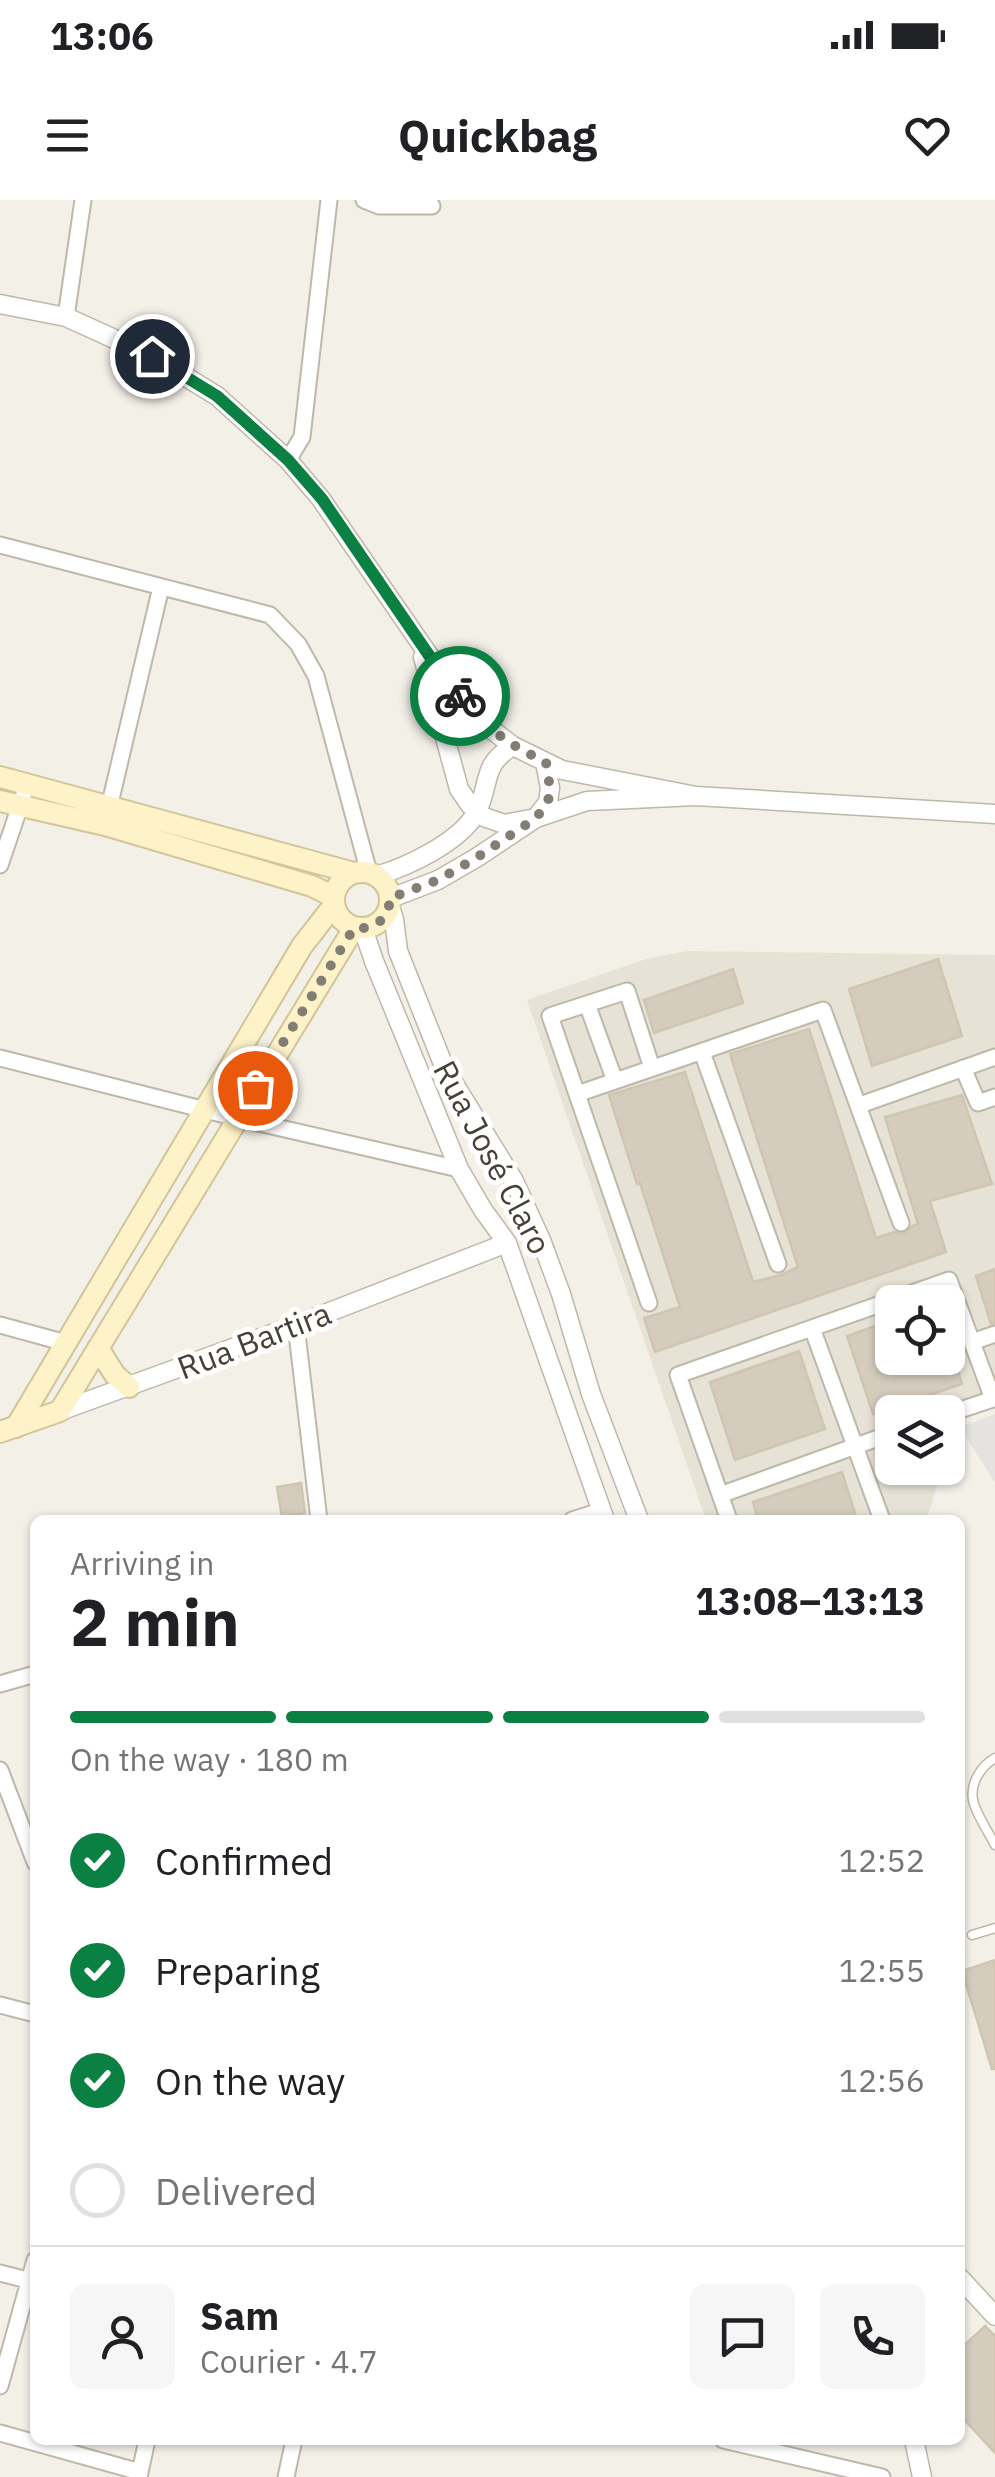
<!DOCTYPE html>
<meta charset="utf-8">
<style>
:root{--surface:#fff;--page:#f6f6f6;--text:#202124;--muted:#757577;--line:#e0e0e0;--accent:#0b8043}
body{margin:0;font-family:"IBM Plex Sans",sans-serif;background:var(--page);color:var(--text);height:100vh;display:flex;flex-direction:column;font-size:38px;white-space:nowrap}
*{box-sizing:border-box;margin:0}
p{font-size:32px;color:var(--muted)}
.icon{flex:none;width:55px;height:55px;fill:none;stroke:currentColor;stroke-width:2;stroke-linecap:round;stroke-linejoin:round}
.map{position:relative;flex:1;overflow:hidden}
.panel{position:absolute;left:30px;top:1315px;width:935px;height:930px;display:flex;flex-direction:column;background:var(--surface);border-radius:15px;box-shadow:0 2px 8px #0004}
.panel>*{flex:none}
.fabs{position:absolute;left:875px;top:1085px;display:grid;gap:20px}
.fabs a{display:grid;place-items:center;width:90px;height:90px;border-radius:15px;background:var(--surface);box-shadow:0 2px 8px #0004;font-size:50px}
.pin{position:absolute;display:grid;place-items:center;width:85px;height:85px;color:#fff;margin:-42px;border:5px solid #fff;border-radius:50%;box-shadow:0 2px 10px #0007}
.courier{position:absolute;display:grid;place-items:center;width:100px;height:100px;margin:-50px;border:8px solid #0b8043;border-radius:50%;background:#fff;color:#222;box-shadow:0 2px 12px #0007}
.overview em{font-style:normal;font-weight:800}
.overview div{display:flex;flex-direction:column-reverse}
.overview{display:flex;align-items:center;justify-content:space-between;height:170px;padding:0 40px}
h1{font-size:65px;font-weight:800;line-height:75px}
.bar{display:grid;grid-template-columns:repeat(4,1fr);gap:15px 10px;align-content:center;height:120px;padding:0 40px}
.bar i{height:12px;border-radius:8px;background:var(--line)}
.bar .selected{background:var(--accent)}
.bar p{grid-column:span 4}
.line{display:flex;align-items:center;gap:25px;padding:0 40px;border-top:2px solid var(--line)}
.line div{flex:1}
.round{display:grid;place-items:center;flex:none;width:105px;height:105px;border-radius:15px;background:var(--page)}
ol{padding:0 40px;list-style:none}
li{display:flex;align-items:center;gap:30px;height:110px}
li p{margin-inline-start:auto}
li .icon{padding:10px;border-radius:50%;background:var(--accent);color:#fff;stroke-width:4}
li:last-child{color:var(--muted)}
li i{width:55px;height:55px;border:5px solid var(--line);border-radius:50%}
.status{display:flex;justify-content:space-between;align-items:center;height:70px;padding:0 50px;background:var(--surface);direction:ltr}
.status svg{height:28px;fill:currentColor}
header{display:flex;justify-content:space-between;align-items:center;height:130px;padding:0 40px;background:var(--surface);font-size:45px;font-weight:800}
.map>svg:first-child{display:block}
</style>
<div class="status"><b>13:06</b><svg viewBox="0 0 49 12"><path d="M0 12V9h3v3zM5 12V6h3v6zM10 12V3h3v9zM15 12V0h3v12zM26 1h20v11H26zM47 4h2v5h-2z"/></svg></div>
<header><svg class="icon" aria-label="menu" viewBox="0 0 24 24"><path d="M4 6h16M4 12h16M4 18h16"/></svg>Quickbag<svg class="icon" aria-label="heart" viewBox="0 0 24 24"><path d="M12 20l-8-8c-3-5 5-10 8-4 3-6 11-1 8 4z"/></svg></header>
<div class="map">
<svg width="995" height="2277" viewBox="0 0 995 2277">
<rect width="100%" height="100%" fill="#f3f0e8"/>
<path fill="#e7e2d6" fill-rule="evenodd" d="M687,751l308,4v451l-38,15 -9,30v-39h-56v56h51l-17,52h-220l-179,-520 119,-41zM892,1102h56v56h-56z"/>
<path fill="#e4e3df" d="M995,1214v69l-35,-56z"/>
<path fill="#d4ccbd" stroke="#cfc5b1" stroke-width="2.5" d="M938,759l24,77 -90,30 -23,-77z
M733,769l10,34 -89,30 -10,-33z
M809,829l67,209 18,-6 10,2 8,-8 6,-2 -33,-107 77,-22 30,89 -62,17 16,51 -291,100 -11,-34 36,-11 -40,-124 -3,1 -28,-89 76,-23 68,210 28,-7 17,-8 -68,-213z
M995,1069v54l-4,1 -15,-48z
M892,1120v50l38,-12h24l8,26 -89,30 -26,-78z
M799,1151l26,78 -90,31 -25,-78z
M842,1272l15,48h-99l-5,-18z
M301,1283l4,30 -23,4 -5,-30z
M995,1760v109h-3l-30,-98z
M985,2126l10,10v117l-35,-38v-66z"/>
<g fill="none" stroke-linecap="round" stroke-linejoin="round">
<g stroke="#beb8aa" stroke-width="11">
<path id="service" d="M995,1558c-14,8 -25,25 -22,42 2,12 16,33 22,45
M972,1735l23,-7"/>
</g>
<g stroke="#beb8aa" stroke-width="19">
<path id="minor" d="M364,0l15,6h53
M66,117l17,-117
M288,260l14,-23 27,-237
M0,345l270,70 28,29 18,32 53,197
M107,616l54,-229
M0,665l23,-68
M587,804l28,77
M702,852l76,212
M0,858l237,60 222,51
M963,868l15,35 17,-6
M577,894l246,-84 78,213
M860,905l135,-48
M649,1103l-99,-287 77,-25 25,77
M0,1125l66,18
M296,1125l23,195
M812,1128l70,192
M972,1142l23,-8
M720,1295l172,-62
M572,1320l29,-9
M729,1320l-51,-145 271,-95 44,119 -45,15
M0,1484l35,-10
M0,1570l35,92
M0,1805l35,9
M0,2073l35,9
M0,2186l35,-126
M0,2233l140,39
M723,2240l159,37
M139,2277l8,-37
M286,2277l8,-37"/>
</g>
<g stroke="#beb8aa" stroke-width="21">
<path id="tertiary" d="M0,104l66,13 86,39 65,40 71,64 33,39 116,168 41,52 35,27 49,24 134,26
M423,457l36,132 11,16 14,12 20,7 32,-6 51,-17 109,-5 299,18
M376,676c31,-9 84,-34 100,-63 15,-27 4,-48 37,-67
M391,698l47,-18 38,-22 60,-40 12,-16 2,-14 -5,-26
M390,707l4,12 4,32 47,118 69,112 27,59 20,54 30,100 48,126
M363,729l11,32 85,208 24,41 24,33 98,277
M60,1211l236,-86 211,-82
M960,2078l35,38
M914,2240l8,37"/>
</g>
<g stroke="#d1c599" stroke-width="24">
<path id="secondary" d="M0,577l354,96
M0,601l105,24 207,61 22,11
M334 700a28 28 0 1 1 56 0a28 28 0 1 1-56 0Z
M98,1148l17,27 14,12
M16,1227l286,-481 32,-41
M0,1232l60,-21 294,-483"/>
</g>
<use href="#service" stroke="#fff" stroke-width="8"/>
<use href="#minor" stroke="#fff" stroke-width="15"/>
<use href="#tertiary" stroke="#fff" stroke-width="18"/>
<use href="#secondary" stroke="#fdf2c8" stroke-width="20"/>
</g>
<g fill="none" stroke-linecap="round" stroke-linejoin="round">
<path stroke="#837e75" stroke-width="10" stroke-dasharray="0 18" d="M255,888l99,-160c21,2 35,-9 36,-30l48,-18 38,-22 60,-40 12,-16 2,-14 -4,-26c-37,-17 -61,-34 -86,-66"/>
<path stroke="#0b8043" stroke-width="12" d="M152,156l65,40 71,64 34,39 115,168 23,29"/>
</g>
<g text-anchor="middle" dominant-baseline="central" stroke-width="10" stroke-linejoin="round" paint-order="stroke">
<g font-size="32" fill="#464137" stroke="#fff">
<text transform="translate(493 957) rotate(62)">Rua José Claro</text>
<text transform="translate(254 1140) rotate(-21)">Rua Bartira</text>
</g>
</g>
</svg>
<div class="fabs">
<a><svg class="icon" aria-label="locate" viewBox="0 0 24 24"><circle cx="12" cy="12" r="6"/><path d="M12 2v4M12 18v4M2 12h4M18 12h4"/></svg></a>
<a><svg class="icon" aria-label="layers" viewBox="0 0 24 24"><path d="M12 4l9 5-9 5-9-5zM3 14l9 5 9-5"/></svg></a>
</div>
<div class="pin" style="left:255px;top:888px;background:#ea580c"><svg class="icon" aria-label="bag" viewBox="0 0 24 24"><path d="M5 8h14l-1 12H6zM9 8a3 3 0 0 1 6 0"/></svg></div>
<div class="pin" style="left:152px;top:156px;background:#1f2937"><svg class="icon" aria-label="home" viewBox="0 0 24 24"><path d="M3 11l9-7 9 7M6 9v11h12V9"/></svg></div>
<div class="courier" style="left:460px;top:496px"><svg class="icon" aria-label="bike" viewBox="0 0 24 24"><circle cx="6" cy="16" r="4"/><circle cx="18" cy="16" r="4"/><path d="M6 16l4-8h5l3 8M10 8l3 8H6M13 5h3"/></svg></div>
<section class="panel">
<div class="overview"><div><h1>2 min</h1><p>Arriving in</p></div><em>13:08–13:13</em></div>
<div class="bar"><i class="selected"></i><i class="selected"></i><i class="selected"></i><i></i><p>On the way · 180 m</p></div>
<ol>
<li><svg class="icon" aria-label="check" viewBox="0 0 24 24"><path d="M5 12l5 5 9-10"/></svg>Confirmed<p>12:52</p></li>
<li><svg class="icon" aria-label="check" viewBox="0 0 24 24"><path d="M5 12l5 5 9-10"/></svg>Preparing<p>12:55</p></li>
<li><svg class="icon" aria-label="check" viewBox="0 0 24 24"><path d="M5 12l5 5 9-10"/></svg>On the way<p>12:56</p></li>
<li><i></i>Delivered</li>
</ol>
<div class="line" style="height:180px"><a class="round"><svg class="icon" aria-label="person" viewBox="0 0 24 24"><circle cx="12" cy="8" r="4"/><path d="M4 21q1-7 8-7t8 7"/></svg></a><div><b>Sam</b><p>Courier · 4.7</p></div><a class="round"><svg class="icon" aria-label="chat" viewBox="0 0 24 24"><path d="M4 5h16v11H9l-5 4z"/></svg></a><a class="round"><svg class="icon" aria-label="phone" viewBox="0 0 24 24"><path d="M5 4h4l2 5-3 2q2 4 5 5l2-3 5 2v4C11 20 4 13 5 4z"/></svg></a></div>
</section>
</div>
